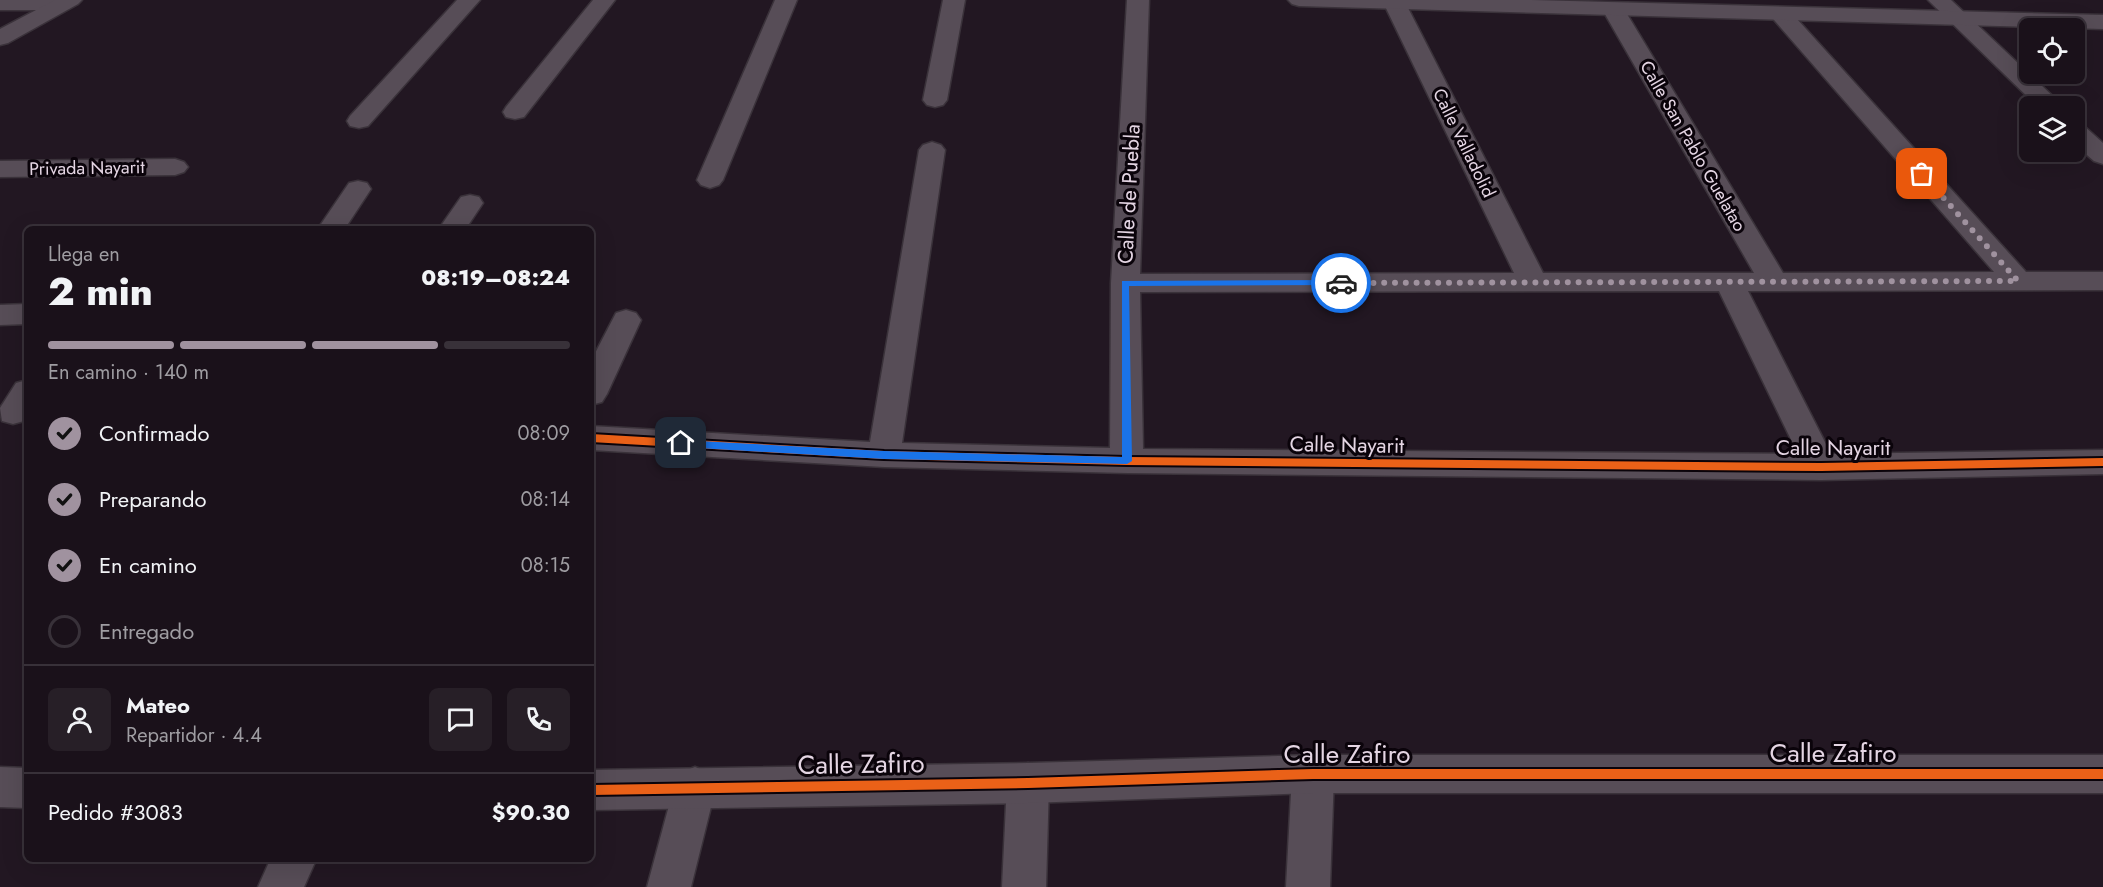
<!DOCTYPE html>
<html lang="es">
<meta charset="utf-8">
<style>
:root{--surface:#1a111a;--page:#271f27;--text:#f1f3f6;--muted:#9f9da2;--line:#383139;--accent:#a0929f}
body{margin:0;font-family:Jost,sans-serif;background:var(--page);color:var(--text);height:100vh;display:flex;flex-direction:column;font-size:22px;white-space:nowrap}
*{box-sizing:border-box;margin:0}
p{font-size:20px;color:var(--muted)}
.icon{flex:none;width:33px;height:33px;fill:none;stroke:currentColor;stroke-width:2;stroke-linecap:round;stroke-linejoin:round}
.map{position:relative;flex:1;overflow:hidden}
.drawer{position:absolute;left:24px;top:226px;width:570px;height:636px;display:flex;flex-direction:column;background:var(--surface);border-radius:9px;box-shadow:0 6px 24px #0002,0 0 0 2px var(--line)}
.drawer>*{flex:none}
.buttons{position:absolute;left:2019px;top:18px;display:grid;gap:12px}
.buttons a{display:grid;place-items:center;width:66px;height:66px;border-radius:9px;background:var(--surface);box-shadow:0 6px 24px #0002,0 0 0 2px var(--line);font-size:30px}
.pin{position:absolute;display:grid;place-items:center;width:51px;height:51px;color:#fff;margin:-26px;border-radius:12px;box-shadow:0 3px 9px #0006}
.courier{position:absolute;display:grid;place-items:center;width:60px;height:60px;margin:-30px;border:4px solid #1a73e8;border-radius:50%;background:#fff;color:#222;box-shadow:0 2px 8px #0007}
.head em{font-style:normal;font-weight:800}
.head div{display:flex;flex-direction:column-reverse}
.head{display:flex;align-items:center;justify-content:space-between;height:102px;padding:0 24px}
h1{font-size:39px;font-weight:800;line-height:45px}
.bar{display:grid;grid-template-columns:repeat(4,1fr);gap:9px 6px;align-content:center;height:72px;padding:0 24px}
.bar i{height:8px;border-radius:4px;background:var(--line)}
.bar .active{background:var(--accent)}
.bar p{grid-column:span 4}
.line{display:flex;align-items:center;gap:15px;padding:0 24px;border-top:2px solid var(--line)}
.line div{flex:1}
.round{display:grid;place-items:center;flex:none;width:63px;height:63px;border-radius:9px;background:var(--page)}
ol{padding:0 24px;list-style:none}
li{display:flex;align-items:center;gap:18px;height:66px}
li p{margin-inline-start:auto}
li .icon{padding:6px;border-radius:50%;background:var(--accent);color:#111;stroke-width:4}
li:last-child{color:var(--muted)}
li i{width:33px;height:33px;border:3px solid var(--line);border-radius:50%}
.map>svg:first-child{display:block}
</style>
<div class="map">
<svg width="2103" height="887" viewBox="0 0 2103 887">
<rect width="100%" height="100%" fill="#221722"/>
<g fill="none" stroke-linecap="round" stroke-linejoin="round">
<g stroke="#3a323a" stroke-width="3">
<path id="street" d="M0,0h71l3,4 -4,4 -7,2h-63z
M457,0h23l-112,126 -9,2 -9,-2 -3,-5 3,-5z
M593,0h22l-91,117 -9,2 -9,-2 -3,-5 3,-5z
M775,0h22l-74,180 -4,5 -9,3 -9,-3 -4,-5z
M943,0h22l-18,100 -4,5 -8,2 -8,-2 -4,-5z
M1127,0h22l-9,274 374,-1 -130,-269 3,-4h16l3,4 137,269h211l-152,-264 3,-5 8,-1 8,1 3,5 159,264 211,-1 -226,-259 3,-5 8,-1 8,1 239,264h77v18l-355,1 83,163 272,-4v24l-282,6 -694,-7 -243,-6 -293,-17v-24l279,16 49,-292 4,-5 9,-3 9,3 4,5 -43,293 208,5 1,-165zM1719,291l79,163 -655,-5 -3,-157z
M1928,0h23l107,101 4,5h-25z
M2074,123l9,2 20,18v21l-9,-3 -20,-17z
M175,159l9,3 4,5 -4,5 -9,3 -175,2v-16z
M358,181l9,2 4,6 -27,41h-27l32,-47z
M470,195l9,2 4,6 -18,27h-27l23,-33z
M27,304v20l-27,1v-20z
M626,310l10,3 5,7 -34,74 -5,8 -11,3v-44l25,-48z
M27,380v37l-3,4 -11,3 -11,-3 -2,-13 16,-25z
M1313,755l15,5 6,14 -4,113h-44l6,-113 6,-14z
M1028,763l15,6 6,14 -3,104h-44l5,-104 6,-14z
M695,767l15,6 6,14 -25,100h-44l27,-100 6,-14z"/>
</g>
<g stroke="#3a323a" stroke-width="3">
<path id="secondary" d="M55,0h27l-4,4 -70,39 -8,2v-16z
M1288,0h244l571,15v14l-804,-23 -7,-2z
M1313,755h790v38h-790l-285,10 -437,7v-40l437,-7z
M0,767l27,1v40l-27,-1z
M270,860h46l-12,27h-46z"/>
</g>
<use href="#street" fill="#574d57" fill-rule="evenodd"/>
<use href="#secondary" fill="#574d57" fill-rule="evenodd"/>
<g stroke="#0a030a" stroke-width="12">
<path id="cycleway-far1" d="M591,438l293,17 243,6 694,6 282,-5"/>
</g>
<g stroke="#0a030a" stroke-width="14">
<path id="cycleway" d="M591,790l437,-7 285,-9h790"/>
</g>
<use href="#cycleway-far1" stroke="#ea6118" stroke-width="8"/>
<use href="#cycleway" stroke="#ea6118" stroke-width="10"/>
</g>
<path fill="#1a73e8" d="M1341,280l4,3 -1,2 -215,1 3,175 -5,3 -243,-5 -203,-12 -5,-4 5,-3 203,11 238,6v-176z"/>
<g fill="none" stroke-linecap="round" stroke-linejoin="round">
<path stroke="#a0929f" stroke-width="6" stroke-dasharray="0 10.8" d="M1341,283l677,-2 -96,-107"/>
</g>
<g text-anchor="middle" dominant-baseline="central" stroke-width="6" stroke-linejoin="round" paint-order="stroke">
<g font-size="18" fill="#e4d5e3" stroke="#0a030a">
<text transform="translate(1464 143) rotate(64)">Calle Valladolid</text>
<text transform="translate(1693 146) rotate(60)">Calle San Pablo Guelatao</text>
<text transform="translate(87 168) rotate(-1)">Privada Nayarit</text>
</g>
<g font-size="21" fill="#e4d5e3" stroke="#0a030a">
<text transform="translate(1129 194) rotate(-87)">Calle de Puebla</text>
<text transform="translate(1347 445) rotate(1)">Calle Nayarit</text>
<text x="1833" y="448">Calle Nayarit</text>
</g>
<g font-size="26" fill="#e4d5e3" stroke="#0a030a">
<text x="1833" y="753">Calle Zafiro</text>
<text x="1347" y="754">Calle Zafiro</text>
<text transform="translate(861 764) rotate(-1)">Calle Zafiro</text>
</g>
</g>
</svg>
<div class="buttons">
<a><svg class="icon" aria-label="locate" viewBox="0 0 24 24"><circle cx="12" cy="12" r="6"/><path d="M12 2v4M12 18v4M2 12h4M18 12h4"/></svg></a>
<a><svg class="icon" aria-label="layers" viewBox="0 0 24 24"><path d="M12 4l9 5-9 5-9-5zM3 14l9 5 9-5"/></svg></a>
</div>
<div class="pin" style="left:1922px;top:174px;background:#ea580c"><svg class="icon" aria-label="bag" viewBox="0 0 24 24"><path d="M5 8h14l-1 12H6zM9 8a3 3 0 0 1 6 0"/></svg></div>
<div class="pin" style="left:681px;top:443px;background:#1f2937"><svg class="icon" aria-label="home" viewBox="0 0 24 24"><path d="M3 11l9-7 9 7M6 9v11h12V9"/></svg></div>
<div class="courier" style="left:1341px;top:283px"><svg class="icon" aria-label="car" viewBox="0 0 24 24"><path d="M5 17H2v-5l4-1 3-4h7l3 4 3 1v5h-3M9 17h6M6 11h13"/><circle cx="7" cy="17" r="2"/><circle cx="17" cy="17" r="2"/></svg></div>
<section class="drawer">
<div class="head"><div><h1>2 min</h1><p>Llega en</p></div><em>08:19–08:24</em></div>
<div class="bar"><i class="active"></i><i class="active"></i><i class="active"></i><i></i><p>En camino · 140 m</p></div>
<ol>
<li><svg class="icon" aria-label="check" viewBox="0 0 24 24"><path d="M5 12l5 5 9-10"/></svg>Confirmado<p>08:09</p></li>
<li><svg class="icon" aria-label="check" viewBox="0 0 24 24"><path d="M5 12l5 5 9-10"/></svg>Preparando<p>08:14</p></li>
<li><svg class="icon" aria-label="check" viewBox="0 0 24 24"><path d="M5 12l5 5 9-10"/></svg>En camino<p>08:15</p></li>
<li><i></i>Entregado</li>
</ol>
<div class="line" style="height:108px"><a class="round"><svg class="icon" aria-label="person" viewBox="0 0 24 24"><circle cx="12" cy="8" r="4"/><path d="M4 21q1-7 8-7t8 7"/></svg></a><div><b>Mateo</b><p>Repartidor · 4.4</p></div><a class="round"><svg class="icon" aria-label="chat" viewBox="0 0 24 24"><path d="M4 5h16v11H9l-5 4z"/></svg></a><a class="round"><svg class="icon" aria-label="phone" viewBox="0 0 24 24"><path d="M5 4h4l2 5-3 2q2 4 5 5l2-3 5 2v4C11 20 4 13 5 4z"/></svg></a></div>
<div class="line" style="height:78px"><div>Pedido #3083</div><b>$90.30</b></div>
</section>
</div>
